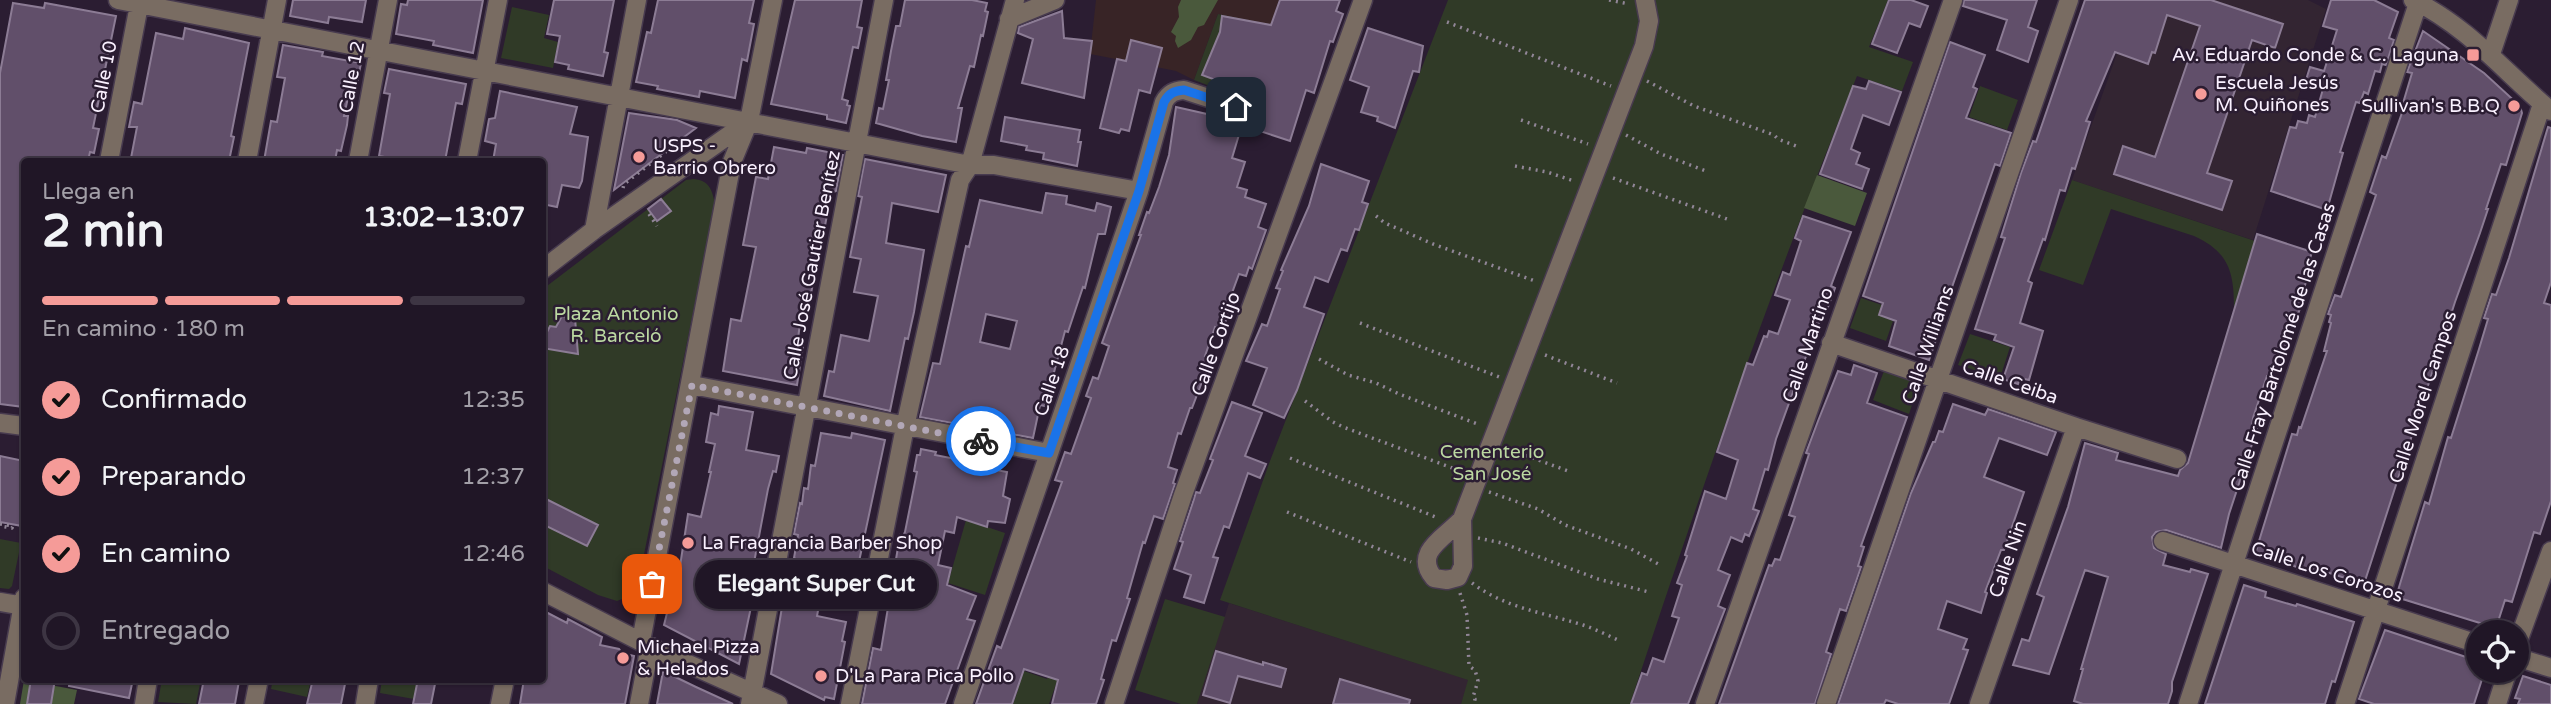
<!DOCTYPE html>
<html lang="es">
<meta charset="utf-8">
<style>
:root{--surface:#201626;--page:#2d2332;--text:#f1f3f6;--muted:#a29fa7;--line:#3d3543;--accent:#f59b98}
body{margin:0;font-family:"Varela Round",sans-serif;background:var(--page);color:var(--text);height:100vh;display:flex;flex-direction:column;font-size:26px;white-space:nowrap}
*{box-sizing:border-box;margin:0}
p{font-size:23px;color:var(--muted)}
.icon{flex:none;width:38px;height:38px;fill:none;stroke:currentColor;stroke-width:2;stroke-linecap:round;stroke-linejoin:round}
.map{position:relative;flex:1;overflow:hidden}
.panel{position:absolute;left:21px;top:158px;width:525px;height:525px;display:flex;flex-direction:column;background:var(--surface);border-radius:7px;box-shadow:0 2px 5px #0004,0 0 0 2px var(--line)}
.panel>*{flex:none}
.controls{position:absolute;left:2466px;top:620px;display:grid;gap:14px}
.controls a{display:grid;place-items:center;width:63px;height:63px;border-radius:50%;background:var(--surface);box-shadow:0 2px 5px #0004,0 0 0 2px var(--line);font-size:35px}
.pin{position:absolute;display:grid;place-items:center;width:60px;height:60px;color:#fff;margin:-30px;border-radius:14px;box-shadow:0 4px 10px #0006}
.courier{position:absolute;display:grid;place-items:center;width:70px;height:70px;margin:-35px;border:5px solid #1a73e8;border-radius:50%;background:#fff;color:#222;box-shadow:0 2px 9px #0007}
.bubble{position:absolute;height:49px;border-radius:24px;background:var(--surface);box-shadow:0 2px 5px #0004,0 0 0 2px var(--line);font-size:23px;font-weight:800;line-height:49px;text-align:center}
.headline em{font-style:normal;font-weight:800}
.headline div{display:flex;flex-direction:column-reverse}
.headline{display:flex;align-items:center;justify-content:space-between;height:119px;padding:0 21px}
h1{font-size:46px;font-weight:800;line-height:52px}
.bar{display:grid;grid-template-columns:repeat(4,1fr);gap:10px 7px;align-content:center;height:84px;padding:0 21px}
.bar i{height:9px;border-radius:5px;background:var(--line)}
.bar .active{background:var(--accent)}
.bar p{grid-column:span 4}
ol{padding:0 21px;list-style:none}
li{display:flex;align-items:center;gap:21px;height:77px}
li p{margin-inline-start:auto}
li .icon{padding:7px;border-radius:50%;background:var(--accent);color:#111;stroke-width:4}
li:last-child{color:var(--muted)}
li i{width:38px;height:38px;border:4px solid var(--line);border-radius:50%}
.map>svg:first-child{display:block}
</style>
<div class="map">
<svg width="2551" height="704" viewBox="0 0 2551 704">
<rect width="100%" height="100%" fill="#2b1d32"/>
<path fill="#382426" d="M1096,0h183l-4,12 10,5 -4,10 -63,-13 -24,66 -18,-9 -20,-4 5,-19 -29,-8 -6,21 -36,-7z"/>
<path fill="#332532" d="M2136,0h172l18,9 -73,231 -181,-60z
M1229,603l240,77 -8,24h-264z"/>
<path fill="#303a27" d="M1448,0h440l-19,47 44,15 -11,29 -45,-15c-84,206 -157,416 -227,628h-169l7,-24 -248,-80 50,-139z
M512,7l37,8 -5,23 14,4 -5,26 -52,-10z
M1218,14l54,11 -28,74 -50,-19z
M1980,86l38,14 -11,30 -38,-13z
M694,179c16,2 18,11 21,25l-76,375 -7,16 -15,6 -19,-6 -55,-29v-277l143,-109z
M2072,180l183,61 -21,67c0,-36 -5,-56 -40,-72l-83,-27 -28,76 -44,-15z
M1861,298l21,7 -3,10 14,6 -7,20 -36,-13z
M1970,334l40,13 -10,31 -42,-13z
M1884,371l35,13 -10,30 -36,-14z
M966,520l39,13 -20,62 -37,-12z
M0,539l21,4 -9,43 -3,3 -9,-1z
M1165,599l60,18 -28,87h-16l-46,-14z
M992,660l55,19 5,-12 9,3 -12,34h-36l5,-14 -32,-11z
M162,679h39l-5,25 -38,-2z
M273,679h38l-4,18 -36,-8z
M382,679h36l-4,20 -34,-6z"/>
<path fill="#4a593c" d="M1181,0h37l-14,25 -6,2 -7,13 -13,8 -3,-7 1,-5 -5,-4 8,-15 -1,-10z
M1817,175l50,18 -12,33 -51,-18z
M24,680l53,10 -3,14h-54z"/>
<path fill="#614f6a" stroke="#8c7c95" stroke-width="2" fill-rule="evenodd" d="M293,0h73l-4,22 -33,-5 -1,6 -38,-7z
M408,0h75l-10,53 -40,-8 1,-4 -38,-7 5,-30 6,1z
M554,0h60l-10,52 4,1 -5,23 -35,-7 1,-4 -14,-3 5,-26 -13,-2z
M658,0h96l-5,23 5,1 -7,37 -5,-2 -7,39 -35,-7 -1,6 -42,-8 1,-3 -22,-4 11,-50 4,1z
M795,0h67l-5,27 5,1 -4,20 -5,-1 -11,52 6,2 -1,4 3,1 -4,17 -19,-4v-4l-56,-11z
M905,0h67l15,3 -2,8 3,1 -5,24 -2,-1 -7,32 -4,-1 -12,42h4l-6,34 -34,-6 -46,-13 3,-15 4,1 6,-29h-3l5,-29 5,-25h4z
M1280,0h60l-4,11 7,3 -10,28 -3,-1 -16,52 -8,-3 -16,51 -36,-12 -1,4 -12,-5 -9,30 13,4 -8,25 10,3 -2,7 21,7 -8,23 8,3 -14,39 -3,-2 -3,9 -7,-2 -11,30 3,1 -8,25 -8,-3 -10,29 3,1 -3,9h3l-16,42h-2l-9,26 -3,-1 -10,34 9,3 -4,13 2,1 -12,35 -9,-3 -9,27 -2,-1 -16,56 3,1 -14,42 -4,-1 -11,39 3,1 -8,24h-44l6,-24 -34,-11 -12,35h-36l21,-58 4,2 61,-166 -7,-2 10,-28 6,2 20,-56 -5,-2 7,-19 5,2 11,-33 -7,-3 39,-108h-2l8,-23 2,1 10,-26 10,-32 7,-48 53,12v-2l9,2 6,-4 3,-5 -2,-10 3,-8 -46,-17 18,-43 2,-16 49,9z
M1889,0h22l17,6 -8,21 -11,-4 -12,30 -25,-9z
M1964,0h73l-9,27 10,4 -10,31 -31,-12 10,-30 -44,-14z
M2085,0h126l72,24 -8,24 -23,-8 -45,133 25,8 -10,29 -108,-36 9,-28 32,11 45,-131 -33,-11 -12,38 -3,-1 -4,12 -33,-12 -29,69 4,1 -15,47 -3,-1 -7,23 -5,-1 -15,50 -2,-1 -15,42 4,2 -12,40 23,8 -14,49 -9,-2 -2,6 -15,-5 11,-32 -20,-7 2,-5 -21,-6 30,-91 -4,-1 20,-64 12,-32 3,1z
M2331,0h43l24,12 -9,26 5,2 -8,25 -4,-1 -2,8 -5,-1 -7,23 -4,-2 -4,11 -4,-1 -16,50 3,1 -16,57 -56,-19 19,-64 6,1 2,-7 9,2 2,-8 6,2 8,-28 -18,-6 5,-16 14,4 13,-41 -14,-4z
M13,3l31,5 1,-5 71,13 -23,112 6,1 -5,24 -4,-1 -2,9h-64v246l-24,-3v-331z
M1062,11l2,27 28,3 -8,57 -62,-15 11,-44 -15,-6 1,-6z
M185,28l64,15 -18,93 3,1 -5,24h-83l-15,-3 6,-31h-8l5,-25 8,2 14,-71 27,6z
M1368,28l55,18 -4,26 -6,-1 -18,57 -18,-7 1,-4 -17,-5 8,-25 -19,-7z
M2423,31l61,42 36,33 2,7 -16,52 -5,-1 -15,45h2l-8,24 -25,69 -91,282 -44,-14 -2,5 -21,-6v-2l-42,-13 37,-120 5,1 2,-8 2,1 26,-77h-3l7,-28 -2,-1 2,-7 -3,-1 7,-19 6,2 35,-102 -6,-3 12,-36 4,2 17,-48h-2l11,-37 -5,-1z
M1131,40l31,8 -12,45 -11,-3 -10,41 -8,-2 -2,4 -19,-5 17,-69 9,2z
M1950,42l35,13 -12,32 4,2 -11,29 45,15 -11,33 -5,-2 -59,169 2,1 -9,26 -40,-14 7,-25 -17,-6 4,-12 -20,-7z
M283,45l40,7 -1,4 39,7 -5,26 -6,-1 -6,28h4l-1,9 -6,26 -4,-1 -2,11h-71l7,-40 6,1 8,-44 -8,-1z
M389,69l77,15 -4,20 -6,-1 -1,5 -10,53h-38l-28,-5 11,-62 -6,-1z
M1869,81l32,11 -12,33 -26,-10 -12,34 9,4 -4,11 13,5 -7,20 -42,-15 33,-88 13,3z
M500,91l77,16 -7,27 18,3 -6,44 -3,7 -17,-3 -5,22 -15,-3v-43h-49l3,-17 -11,-3 4,-22 6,-1z
M629,113l48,7 19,8 -82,62z
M1005,117l75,13 -2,12h3l-4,24 -34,-7 1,-6 -18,-3 1,-4 -26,-5z
M2548,127l3,1v154l-7,21 7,2v196l-11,33 -6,-2 -22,70 -7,-2 -9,28 -100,-31 29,-95 4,2 19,-67 3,1 28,-89 9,-30 -4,-1 8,-24 4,1 13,-37z
M774,147l32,6 1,-5 36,7 -7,36 -5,2 -6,33 -2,-1 -12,69 -7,-2 -6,47 6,1 -7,45 -74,-14 8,-52 10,2 15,-74 -13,-2 13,-68 12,2z
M865,159l81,16 -8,37 -46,-9 -6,40 38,7 -10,62 -6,27 -3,-1 -15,73 -66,-15 5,-25 5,1 7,-37 28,6 9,-45 -24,-4 7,-33 -11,-2 12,-60 -4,-1z
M1321,164l48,17 -7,21 6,2 -9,26 -4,-1 -8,22 -6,-2 -13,33 -13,-5 -11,30 20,7 -27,76 -13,28 -31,-13 14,-37 -21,-7 16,-37 5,2 13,-37 -4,-1 7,-17 -2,-1 28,-64z
M1046,193l21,3 -1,8 29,7 2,-8 14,4 -6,27h-7l-13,54 -2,-1 -15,45 -3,-1 -20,75 -5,-1 -7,33 -113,-21 13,-54 7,1 26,-118 3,1 11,-47 62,13zM986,314l31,7 -7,28 -30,-7z
M661,199l10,12 -14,10 -9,-12z
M1803,216l48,16 -20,54 4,2 -10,27h-3l-17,44 -29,80 -8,31 -3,-1 -12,40 6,2 -10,25 -4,-2 -3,8 -11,-5 -13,33 12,5 -12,31 7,3 -37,95h-57l11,-31 5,2 6,-17 11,4 15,-44 -7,-2 10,-31 -5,-2 10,-27 -2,-1 20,-64 21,8 12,-39 -21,-8 30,-89 6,2 11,-29 3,1 2,-6 9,3 12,-34 -15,-5 8,-23 7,3 11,-34 -6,-3z
M2257,234l55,18 -6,19 3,1 -9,30 2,1 -18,49 -6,-3 -9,27h-2l-14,42 -1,9 5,2 -28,85 -8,34 -55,-18 -10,2 -4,5 2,11 12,6 -3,11 27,7 1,-3 17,5 -36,108v9l-4,13h-85l-9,-3 9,-32h-2l27,-92 -23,-7 -36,104 -36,-9 9,-26 7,2 15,-44 -7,-3 31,-87 17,-64 33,10 -2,7 62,16 2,-6 8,-7z
M562,316l13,2 3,36 -36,-6v-6l8,-16 6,1z
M1854,365l23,8 -10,30 40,14 -46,129 3,1 -6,19 3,1 -15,44 -6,-2 -14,43 5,2 -16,50h-96l50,-139 3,1 3,-7 5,1 15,-43 -6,-2 20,-61 -3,-1 12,-32 20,-50 13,4z
M1232,402l30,11 -17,43 21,8 -6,14 -12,-5 -19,55 -5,-2 -11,31 5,1 -14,45 -20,-6 7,-22 -17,-6 9,-27 -3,-1 14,-42 2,-7 4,1 13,-33 -3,-1z
M1953,404l32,11 3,-6 68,23 -9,23 -48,-17 -15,39 40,15 -20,58h-3l-16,42 2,1 -6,20 -34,-12 -9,28 29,10 -4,10 5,1 -19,54h-51l-12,-4 -2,4h-46l73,-211 22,-51h2l4,-11 4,1z
M719,406l34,6 -7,38 33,6 -3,16 -3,-1 -5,18 -8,42 -7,37 6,1 -20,95 -75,-39 10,-40 3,1 11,-72 13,3 10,-45h-2l6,-28 -9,-2 5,-29 7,2z
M821,433l30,5 1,-5 33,7 -31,145 -30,-7 -7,38 29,6 -4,19 3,1 -11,57 -9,-2 -1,3 -53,-26 11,-67 6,1 7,-40 1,-9 -2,-1 4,-23 -4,-1 6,-31 2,1 2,-16 4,1 3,-24 4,1z
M921,449l15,3 -1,3 62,12 -1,3 11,2 -4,24 7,3 -5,24 -17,-2 -1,6 -30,-10 -3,16 -9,-2 -7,34 13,3 -4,17 29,11 -9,23 8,2 -30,83h-83l11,-56 8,2 19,-115 3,1 2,-4 12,-60 -3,-1 3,-16h3z
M0,456l24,5v53l-2,12 -22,-4z
M542,497l56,28 -11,21 -45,-22z
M2244,585l22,7 -1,5 31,9 1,-2 57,18 -19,60 -3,-1 -7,23h-120z
M542,610l25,13 1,-4 34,18 -2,8 19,4 3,4 12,3 -9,48h-105l4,-25h18z
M2385,630l93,31v9h7l-11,34h-100l-15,-5z
M1216,651l47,14v-3l23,7 -5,18 -43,-11 -8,27 -27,-8z
M663,671l33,16 37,17h-76z
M2523,676l28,9v19h-33l2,-5 -5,-1z
M31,679h24l-4,25h-24z
M70,679h63l-4,19 -60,-12z
M204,679l35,2 -4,23h-36z
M313,679h33l-5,25h-34z
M418,679h18l-5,25h-18z
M1340,679l70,21 -1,4h-76z"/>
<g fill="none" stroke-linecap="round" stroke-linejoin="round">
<g stroke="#483b4f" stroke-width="21">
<path id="minor" d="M118,0l852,165h24l145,26
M2413,0c57,28 91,72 138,111
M1009,19l46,-19
M2491,54l18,-54
M109,161l31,-161
M247,161l30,-161
M358,161l30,-161
M467,161l31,-161
M594,230l43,-230
M542,270l52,-40 155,-109
M1831,343l245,84 101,32
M692,385l357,68
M0,423l24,3
M1462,519l1,47 -5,11 -11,3 -13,-2c-22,-26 12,-41 28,-59l182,-473 5,-25 -4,-21
M2163,541l315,103
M542,591l115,59 121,54
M0,602l24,4
M641,641l91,-479 17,-41 24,-121
M2516,647l35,-96
M2516,657l35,11
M5,704l19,-106
M144,704l4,-25
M254,704l5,-25
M365,704l4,-25
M500,704l5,-25
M639,704l11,-58
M750,704l134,-704
M850,704l55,-277 55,-247 10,-15 45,-165
M963,704l176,-513 25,-89c5,-9 10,-11 20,-12l52,17
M1114,704l69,-209 180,-495
M1705,704l248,-704
M1826,704l243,-704
M1979,704l97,-277
M2188,704l230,-701
M2345,704l197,-600
M2497,704l11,-34"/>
</g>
<path stroke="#918697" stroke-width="3.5" stroke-dasharray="2 5" stroke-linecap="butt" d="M1609,0l20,4
M1447,22l164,64
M1647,81l47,25 80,29 4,4 21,8
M1521,120l67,24
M1626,135l35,19 45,17
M1515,166l32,6 27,9
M1613,178l114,41
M623,188l1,-4 56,-43 8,-2
M649,214l8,12
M1376,216l9,7 48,21 102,37
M1360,323l139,54
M1545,355l72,28
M1319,359l29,16 28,8 23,11 81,31
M1305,401l28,21 10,5 120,45
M1506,448l62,23
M1290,458l148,60
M1489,492l49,17 27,16 66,24 31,17
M1287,512l124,50
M0,524l13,2 -1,2 -12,-2
M1478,538l24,5 96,36 51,13
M1472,583c33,25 73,30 111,42 12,4 24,10 35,15
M1460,593l7,22 2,51 6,4 3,11 -5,16 2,2 -1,5"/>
<use href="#minor" stroke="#796c62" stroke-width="18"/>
</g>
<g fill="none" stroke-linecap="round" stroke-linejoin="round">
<path stroke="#b2a7b7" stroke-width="7" stroke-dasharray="0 12.6" d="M652,584l40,-199 289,56"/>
<path stroke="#1a73e8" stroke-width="9" d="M981,441l68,12 90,-262 25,-89c5,-9 10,-11 20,-12l52,17"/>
</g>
<g fill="#f59b98" stroke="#2b1d32" stroke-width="2.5">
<rect x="2466" y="48" width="14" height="14" rx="3.5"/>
<circle cx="2201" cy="94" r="7"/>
<circle cx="2514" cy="106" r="7"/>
<circle cx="639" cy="157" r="7"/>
<circle cx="688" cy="543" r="7"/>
<circle cx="623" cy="658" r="7"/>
<circle cx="821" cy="676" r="7"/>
</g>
<g text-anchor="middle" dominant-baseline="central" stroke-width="5" stroke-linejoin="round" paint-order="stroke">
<g font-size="19" fill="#faf1ff" stroke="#2b1d32" text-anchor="start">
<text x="2459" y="55" text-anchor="end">Av. Eduardo Conde &amp; C. Laguna</text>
<text x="2215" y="83">Escuela Jesús<tspan x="2215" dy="22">M. Quiñones</tspan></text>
<text x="2500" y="106" text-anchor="end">Sullivan's B.B.Q</text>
<text x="653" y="146">USPS -<tspan x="653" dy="22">Barrio Obrero</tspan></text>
<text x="702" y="543">La Fragrancia Barber Shop</text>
<text x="637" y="647">Michael Pizza<tspan x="637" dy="22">&amp; Helados</tspan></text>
<text x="835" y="676">D'La Para Pica Pollo</text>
</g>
<g font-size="19" fill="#faf1ff" stroke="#2b1d32">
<text transform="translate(104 77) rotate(-79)">Calle 10</text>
<text transform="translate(352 77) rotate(-80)">Calle 12</text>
<text transform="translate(812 265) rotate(-79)">Calle José Gautier Benítez</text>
<text transform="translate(1216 344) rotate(-70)">Calle Cortijo</text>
<text transform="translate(1808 345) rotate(-71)">Calle Martino</text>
<text transform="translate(1928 345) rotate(-71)">Calle Williams</text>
<text transform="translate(2283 347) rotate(-72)">Calle Fray Bartolomé de las Casas</text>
<text transform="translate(1052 381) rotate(-71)">Calle 18</text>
<text transform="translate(2010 382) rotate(19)">Calle Ceiba</text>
<text transform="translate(2423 397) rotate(-72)">Calle Morel Campos</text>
<text transform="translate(2008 559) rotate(-71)">Calle Nin</text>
<text transform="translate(2327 572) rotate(18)">Calle Los Corozos</text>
</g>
<g font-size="19" fill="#bbd8a1" stroke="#2b1d32">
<text x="616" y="314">Plaza Antonio<tspan x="616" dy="22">R. Barceló</tspan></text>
<text x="1492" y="452">Cementerio<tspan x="1492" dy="22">San José</tspan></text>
</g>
</g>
</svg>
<div class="controls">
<a><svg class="icon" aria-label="locate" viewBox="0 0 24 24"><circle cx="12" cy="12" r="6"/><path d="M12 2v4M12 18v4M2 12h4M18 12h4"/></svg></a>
</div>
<div class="pin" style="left:652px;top:584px;background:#ea580c"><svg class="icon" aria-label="bag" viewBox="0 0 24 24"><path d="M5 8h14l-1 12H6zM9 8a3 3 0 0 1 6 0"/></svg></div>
<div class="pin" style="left:1236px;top:107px;background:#1f2937"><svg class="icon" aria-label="home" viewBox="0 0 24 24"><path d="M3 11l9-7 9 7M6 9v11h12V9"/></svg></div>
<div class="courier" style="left:981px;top:441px"><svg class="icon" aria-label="bike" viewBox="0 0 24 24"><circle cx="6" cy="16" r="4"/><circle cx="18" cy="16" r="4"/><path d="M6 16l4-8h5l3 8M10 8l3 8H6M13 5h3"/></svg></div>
<div class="bubble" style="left:695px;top:560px;width:242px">Elegant Super Cut</div>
<section class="panel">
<div class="headline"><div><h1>2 min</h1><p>Llega en</p></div><em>13:02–13:07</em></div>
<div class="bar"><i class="active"></i><i class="active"></i><i class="active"></i><i></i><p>En camino · 180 m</p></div>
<ol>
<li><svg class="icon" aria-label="check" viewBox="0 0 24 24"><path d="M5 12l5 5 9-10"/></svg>Confirmado<p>12:35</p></li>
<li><svg class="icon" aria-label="check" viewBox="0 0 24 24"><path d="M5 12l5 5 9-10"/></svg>Preparando<p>12:37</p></li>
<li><svg class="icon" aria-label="check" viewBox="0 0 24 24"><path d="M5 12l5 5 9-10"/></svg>En camino<p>12:46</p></li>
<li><i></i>Entregado</li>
</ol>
</section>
</div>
